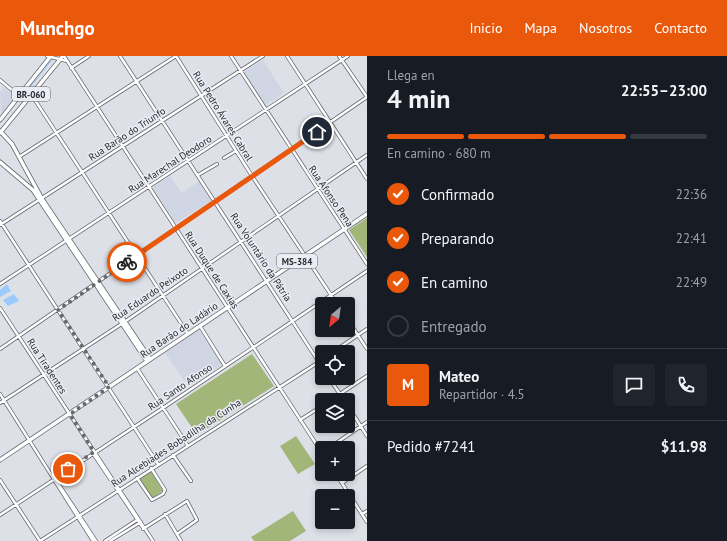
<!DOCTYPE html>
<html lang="es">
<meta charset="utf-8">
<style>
:root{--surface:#171b24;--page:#20242c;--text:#f1f3f6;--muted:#9ea1a6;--line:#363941;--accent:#ea580c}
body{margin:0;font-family:"PT Sans",sans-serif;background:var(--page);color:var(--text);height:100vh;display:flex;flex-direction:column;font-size:15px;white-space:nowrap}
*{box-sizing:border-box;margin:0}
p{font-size:13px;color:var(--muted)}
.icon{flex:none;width:22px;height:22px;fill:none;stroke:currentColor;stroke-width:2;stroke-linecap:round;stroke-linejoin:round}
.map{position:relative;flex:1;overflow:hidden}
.drawer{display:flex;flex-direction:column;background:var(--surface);width:360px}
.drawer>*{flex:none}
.needle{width:26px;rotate:209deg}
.controls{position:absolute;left:315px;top:241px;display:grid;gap:8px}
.controls a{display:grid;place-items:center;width:40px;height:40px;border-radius:4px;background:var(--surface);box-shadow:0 2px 6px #0003;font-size:20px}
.pin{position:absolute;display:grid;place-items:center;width:34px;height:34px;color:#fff;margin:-17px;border:2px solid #fff;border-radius:50%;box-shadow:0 1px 4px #0007}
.courier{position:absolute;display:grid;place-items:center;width:40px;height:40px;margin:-20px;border:3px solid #ea580c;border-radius:50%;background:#fff;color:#222;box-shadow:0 1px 5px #0007}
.head em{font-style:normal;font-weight:700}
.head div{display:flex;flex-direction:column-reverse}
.head{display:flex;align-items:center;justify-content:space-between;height:68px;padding:0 20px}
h1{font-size:26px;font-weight:700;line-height:30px}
.bar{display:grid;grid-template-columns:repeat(4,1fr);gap:6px 4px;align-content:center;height:48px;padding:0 20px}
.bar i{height:5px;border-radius:3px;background:var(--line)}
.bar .on{background:var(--accent)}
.bar p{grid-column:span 4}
.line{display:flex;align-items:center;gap:10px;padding:0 20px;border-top:1px solid var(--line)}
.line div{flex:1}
.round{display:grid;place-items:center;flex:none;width:42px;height:42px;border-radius:4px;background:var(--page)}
ol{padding:0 20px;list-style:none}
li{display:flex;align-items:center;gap:12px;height:44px}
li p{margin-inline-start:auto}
li .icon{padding:4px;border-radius:50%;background:var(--accent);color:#fff;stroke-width:4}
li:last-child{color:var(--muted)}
li i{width:22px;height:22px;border:2px solid var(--line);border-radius:50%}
header{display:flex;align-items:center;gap:24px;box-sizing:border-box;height:56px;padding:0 20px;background:var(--accent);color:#fff}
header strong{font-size:19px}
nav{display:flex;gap:22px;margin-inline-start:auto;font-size:14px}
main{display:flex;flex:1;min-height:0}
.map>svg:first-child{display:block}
</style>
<header>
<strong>Munchgo</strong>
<nav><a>Inicio</a><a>Mapa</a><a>Nosotros</a><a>Contacto</a></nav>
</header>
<main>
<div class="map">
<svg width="367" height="485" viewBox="0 0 367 485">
<rect width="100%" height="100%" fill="#dde0e7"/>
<path fill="#d0d5e4" d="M263,4l21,33 -18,12 -22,-33z
M4,31l12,10 -15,17 -1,-22z
M170,120l12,17 17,-12 13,19 -36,23 -24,-35z
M199,273l24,35 -35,22 -23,-33z"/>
<path fill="#a3b67a" d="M367,162v39l-18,-27z
M252,298l22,32 -77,49 -21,-31z
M296,380l19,28 -17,10 -18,-28z
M151,415l12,20 -11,7 -12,-19z
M293,455l13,20 -16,10h-36l-3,-4z"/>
<path fill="#9acbfc" d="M7,228l4,7 -11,6v-7z
M14,238l5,7 -11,5 -5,-6z"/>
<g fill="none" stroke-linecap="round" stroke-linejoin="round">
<path stroke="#9acbfc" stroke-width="1" d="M20,44l32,-40"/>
<g stroke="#64676d" stroke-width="4">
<path id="minor" d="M47,0l20,5
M64,0l258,397
M120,0l202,311
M176,0l76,120 85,128
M231,0l136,208
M287,0l80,123
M339,0l28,41
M71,12l18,-12
M0,24l19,16
M31,38l157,240
M19,101l157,-101
M224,102l12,-7
M198,119l19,-11
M0,165l158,243
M0,169l263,-169
M0,228l348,-228
M0,252l153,233
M348,264l19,29
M200,270l25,40
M0,293l367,-252
M333,296l34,-23
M137,312l51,78
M329,322l15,22
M0,338l93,147
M331,344l36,-24
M0,347l123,-80 244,-168
M348,350l19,30
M300,364l22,-14
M329,392l38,-26
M94,397v2l49,73
M173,399l18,26
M336,418l31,48
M54,421l42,64
M137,422l15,22 11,-6 2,-4 -14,-22
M0,424l40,61
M342,427l25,-17
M165,458l16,27
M362,458l5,-3
M0,459l163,-107 204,-137
M143,473l44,-28 10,19 -20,14
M40,485l282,-181
M105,485l32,-21
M110,485l31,-19"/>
</g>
<g stroke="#64676d" stroke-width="5">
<path id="major" d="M0,64l51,-64
M0,75l12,13 30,55 108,160
M0,77l63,-77
M0,106l33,28 114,171
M0,404l367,-246"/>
</g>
<use href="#minor" stroke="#fff" stroke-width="2.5"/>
<use href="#major" stroke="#fff" stroke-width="3.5"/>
</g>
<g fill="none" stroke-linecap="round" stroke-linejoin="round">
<path stroke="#67696d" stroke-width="4" stroke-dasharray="0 7.2" d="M68,413l26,-17 -24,-38 39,-27 -51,-77 69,-48"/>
<path stroke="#ea580c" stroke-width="5" d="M127,206l190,-130"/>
</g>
<g text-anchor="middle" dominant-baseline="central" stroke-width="3" stroke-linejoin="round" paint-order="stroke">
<g fill="#eaedf5" stroke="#626468" stroke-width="1">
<rect x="12" y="31" width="38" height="14" rx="3"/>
<rect x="277" y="198" width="40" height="14" rx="3"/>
</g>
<g font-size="9" font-weight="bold" fill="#28292c">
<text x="31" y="38">BR-060</text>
<text x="297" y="205">MS-384</text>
</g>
<g font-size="10" fill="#28292c" stroke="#eaedf5">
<text transform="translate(223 60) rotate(58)">Rua Pedro Ávares Cabral</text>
<text transform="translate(127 78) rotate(-33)">Rua Barão do Triunfo</text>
<text transform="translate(170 108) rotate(-33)">Rua Marechal Deodoro</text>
<text transform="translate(331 140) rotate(56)">Rua Afonso Pena</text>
<text transform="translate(261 201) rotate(57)">Rua Voluntário da Pátria</text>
<text transform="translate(212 214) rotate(57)">Rua Duque de Caxias</text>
<text transform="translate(150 238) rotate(-34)">Rua Eduardo Peixoto</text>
<text transform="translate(179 274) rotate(-34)">Rua Barão do Ladário</text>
<text transform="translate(47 310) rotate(57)">Rua Tiradentes</text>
<text transform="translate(180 331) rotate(-34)">Rua Santo Afonso</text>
<text transform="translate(176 387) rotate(-33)">Rua Alcebiades Bobadilha da Cunha</text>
</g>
</g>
</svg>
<div class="controls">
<a><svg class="needle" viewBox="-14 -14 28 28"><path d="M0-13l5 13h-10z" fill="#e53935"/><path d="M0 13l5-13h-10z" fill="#9ea1a6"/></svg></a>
<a><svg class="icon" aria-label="locate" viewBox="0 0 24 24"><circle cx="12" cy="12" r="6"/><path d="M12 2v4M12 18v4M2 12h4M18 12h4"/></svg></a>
<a><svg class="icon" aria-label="layers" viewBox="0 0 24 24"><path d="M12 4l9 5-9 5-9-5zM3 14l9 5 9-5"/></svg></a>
<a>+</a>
<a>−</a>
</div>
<div class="pin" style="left:68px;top:413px;background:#ea580c"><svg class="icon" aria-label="bag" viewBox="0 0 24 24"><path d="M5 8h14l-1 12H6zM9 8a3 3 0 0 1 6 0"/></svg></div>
<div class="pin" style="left:317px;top:76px;background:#1f2937"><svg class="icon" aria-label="home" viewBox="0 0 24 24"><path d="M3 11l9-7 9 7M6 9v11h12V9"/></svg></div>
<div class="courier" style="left:127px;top:206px"><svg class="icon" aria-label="bike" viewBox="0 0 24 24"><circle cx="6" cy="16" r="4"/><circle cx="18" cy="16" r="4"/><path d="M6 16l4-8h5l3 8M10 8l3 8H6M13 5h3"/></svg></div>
</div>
<section class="drawer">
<div class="head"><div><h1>4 min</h1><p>Llega en</p></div><em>22:55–23:00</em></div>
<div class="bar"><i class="on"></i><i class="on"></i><i class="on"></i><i></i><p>En camino · 680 m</p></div>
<ol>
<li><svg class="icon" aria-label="check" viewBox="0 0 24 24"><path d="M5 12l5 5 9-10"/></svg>Confirmado<p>22:36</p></li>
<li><svg class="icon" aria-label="check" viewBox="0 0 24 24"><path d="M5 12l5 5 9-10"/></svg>Preparando<p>22:41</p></li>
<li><svg class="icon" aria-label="check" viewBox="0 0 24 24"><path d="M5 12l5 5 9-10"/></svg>En camino<p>22:49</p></li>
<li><i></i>Entregado</li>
</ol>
<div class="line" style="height:72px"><b class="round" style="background:var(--accent);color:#fff">M</b><div><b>Mateo</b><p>Repartidor · 4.5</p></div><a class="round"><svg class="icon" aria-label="chat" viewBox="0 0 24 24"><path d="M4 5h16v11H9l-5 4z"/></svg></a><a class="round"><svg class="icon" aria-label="phone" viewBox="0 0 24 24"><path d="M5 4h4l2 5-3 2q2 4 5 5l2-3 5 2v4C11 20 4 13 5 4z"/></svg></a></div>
<div class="line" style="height:52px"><div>Pedido #7241</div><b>$11.98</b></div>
</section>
</main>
